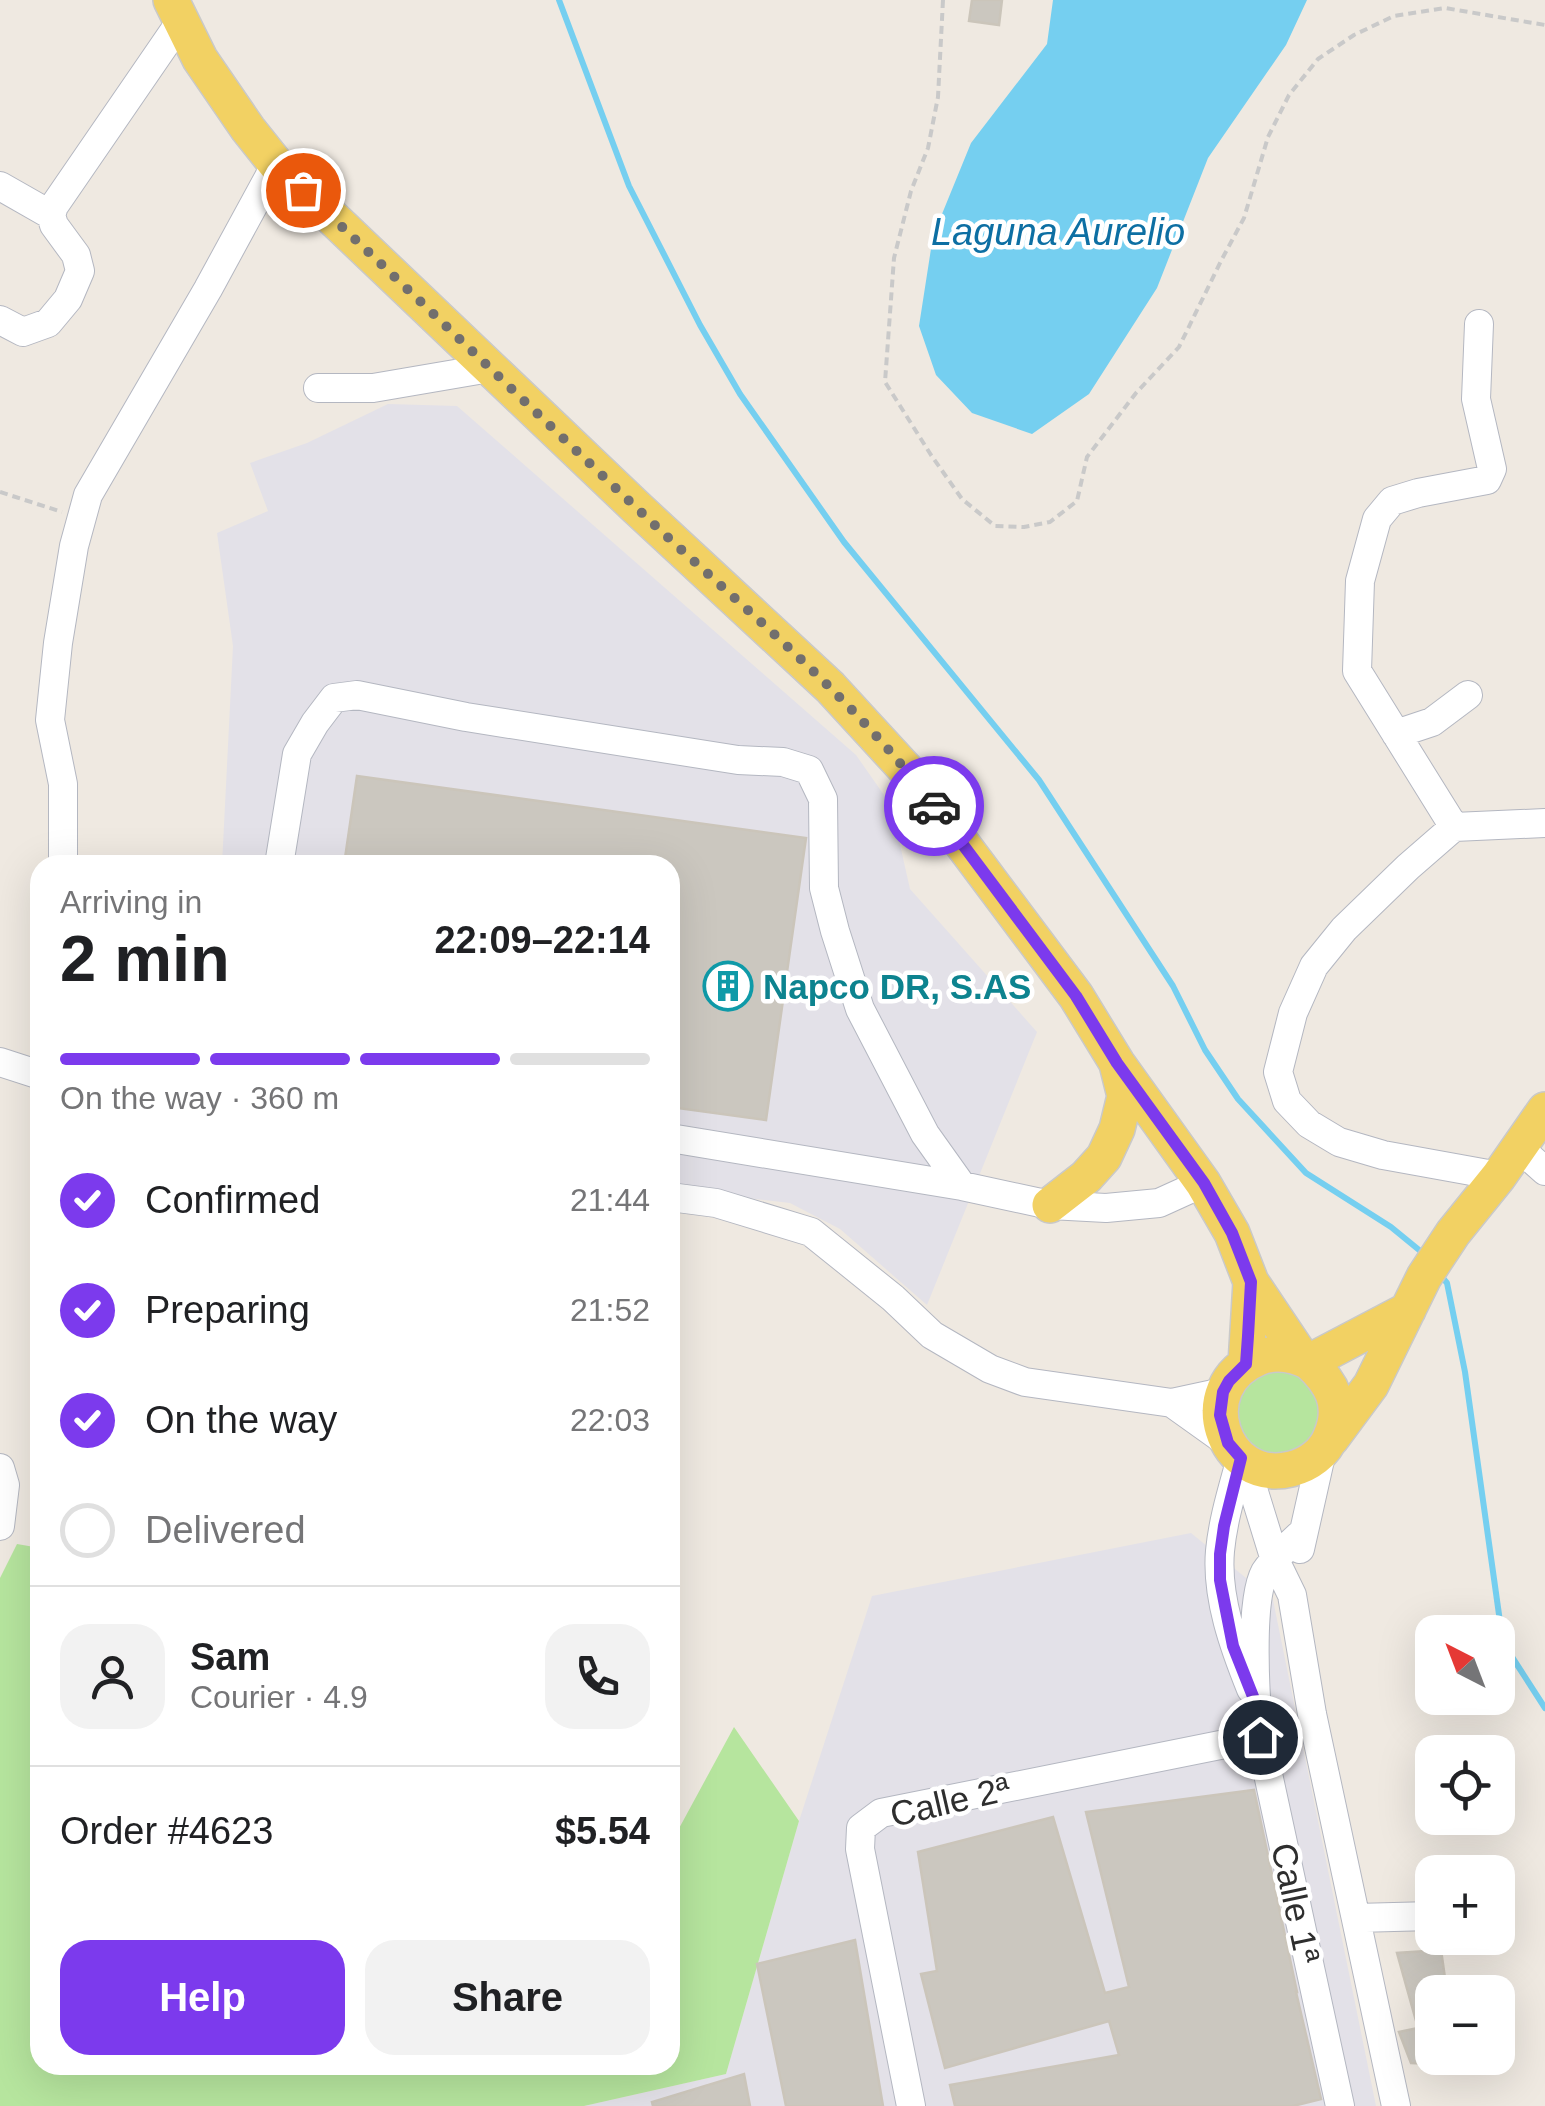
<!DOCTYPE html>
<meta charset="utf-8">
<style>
:root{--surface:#fff;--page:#f2f2f2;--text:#202124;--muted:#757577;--line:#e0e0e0;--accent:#7c3aed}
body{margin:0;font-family:Arial,sans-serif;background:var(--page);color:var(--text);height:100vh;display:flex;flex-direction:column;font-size:38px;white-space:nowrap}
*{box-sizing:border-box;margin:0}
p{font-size:32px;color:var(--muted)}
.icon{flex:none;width:55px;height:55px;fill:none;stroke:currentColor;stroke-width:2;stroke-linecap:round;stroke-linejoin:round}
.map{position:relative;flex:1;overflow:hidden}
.sheet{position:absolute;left:30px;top:855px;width:650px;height:1220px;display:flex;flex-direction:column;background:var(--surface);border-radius:30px;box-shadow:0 10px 40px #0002}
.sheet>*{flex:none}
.needle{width:65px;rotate:318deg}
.buttons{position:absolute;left:1415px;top:1615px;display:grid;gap:20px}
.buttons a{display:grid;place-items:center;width:100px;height:100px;border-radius:20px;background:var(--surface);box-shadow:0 10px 40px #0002;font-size:50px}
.pin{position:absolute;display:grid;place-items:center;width:85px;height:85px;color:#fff;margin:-42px;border:5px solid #fff;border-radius:50%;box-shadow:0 2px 10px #0007}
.courier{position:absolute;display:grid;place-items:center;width:100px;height:100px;margin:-50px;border:8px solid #7c3aed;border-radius:50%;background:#fff;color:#222;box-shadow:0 2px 12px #0007}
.headline em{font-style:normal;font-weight:700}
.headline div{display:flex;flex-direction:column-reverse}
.headline{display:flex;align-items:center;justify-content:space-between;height:170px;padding:0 30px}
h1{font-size:65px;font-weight:700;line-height:75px}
.bar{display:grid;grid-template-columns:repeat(4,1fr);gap:15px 10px;align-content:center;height:120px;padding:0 30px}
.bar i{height:12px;border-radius:8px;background:var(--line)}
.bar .selected{background:var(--accent)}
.bar p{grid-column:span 4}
.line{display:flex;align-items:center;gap:25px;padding:0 30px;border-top:2px solid var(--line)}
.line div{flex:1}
.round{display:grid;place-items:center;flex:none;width:105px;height:105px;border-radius:30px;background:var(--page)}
ol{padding:0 30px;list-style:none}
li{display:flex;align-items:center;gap:30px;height:110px}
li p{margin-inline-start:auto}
li .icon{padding:10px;border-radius:50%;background:var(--accent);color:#fff;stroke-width:4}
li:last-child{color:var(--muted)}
li i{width:55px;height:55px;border:5px solid var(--line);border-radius:50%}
.action{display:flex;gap:20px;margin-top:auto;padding:20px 30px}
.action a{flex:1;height:115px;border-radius:30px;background:var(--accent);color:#fff;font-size:40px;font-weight:700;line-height:115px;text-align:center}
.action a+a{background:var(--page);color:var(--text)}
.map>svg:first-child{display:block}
</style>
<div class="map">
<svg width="1545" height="2106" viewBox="0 0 1545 2106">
<rect width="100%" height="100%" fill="#efe9e1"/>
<path fill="#e3e1e8" d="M388,404l69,2 399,349 35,50 19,84 127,143 -110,273 -87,-76 -50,-26 -120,-14v-324h-448l11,-219 -16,-113 51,-22 -18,-48 57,-20z
M1191,1533l82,67 103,506h-792l142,-32 73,-253 73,-225z"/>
<path fill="#b6e59e" d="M1302,1367l27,43 -24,46 -62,-5 -12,-59 21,-24z
M17,1544l23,4v517h630v-220l64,-118 65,94 -73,253 -142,32h-584v-528z"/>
<path fill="#75cff0" d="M1053,0h254l-21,45 -78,113 -51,130 -68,106 -57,40 -60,-21 -36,-38 -17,-49 14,-90 38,-93 76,-99z"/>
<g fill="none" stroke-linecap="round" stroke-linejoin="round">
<path stroke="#75cff0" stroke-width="6" d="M559,0l70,186 71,139 40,69 104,148 195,238 134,206 32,64 33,49 68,74 85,54 33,27
M1441,1276l6,7 18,89 38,271 42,65"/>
</g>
<path fill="#cbc7bf" stroke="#cbc5ba" stroke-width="2.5" d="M972,0h30l-3,25 -30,-4z
M357,776l449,62 -40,282 -96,-13v-242h-326z
M1254,1790l43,202h-1l25,107 -28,7h-338l-5,-21 169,-30 -10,-34 -164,47 -24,-94 16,-3 -19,-119 135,-35 52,176 24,-6 -43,-175z
M855,1940l28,166h-97l-29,-142z
M1441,1950l6,42h-15v72l-21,-1 -12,-31 19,-4 -21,-75z
M744,2074l6,32h-97l-1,-4z"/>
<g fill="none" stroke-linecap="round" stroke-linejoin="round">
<g stroke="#b4b7c1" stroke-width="30">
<path id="minor" d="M0,186l51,29
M0,320l23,12 25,-9 20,-24 12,-28 -4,-16 -22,-30 -3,-10 3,-9 127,-185
M318,388h55l117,-20
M1396,734l36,-12 36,-27
M1454,827l-97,-156 3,-90 17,-62 15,-18 26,-8 69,-13 5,-11 -16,-70 3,-75
M63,865v-81l-13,-64 8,-77 16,-97 14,-51 120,-206 68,-125
M279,865l18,-111 18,-31 19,-25 23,-3 109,22 272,43 45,2 26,8 14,29 1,89 11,43 25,78 65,125 37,52
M0,1062l40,13
M670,1138l292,48 88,19 56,3 53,-5 44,-20
M1519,1148l26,23
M1499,1176l-116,-21 -44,-13 -30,-18 -22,-23 -9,-29 15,-59 21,-47 30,-37 64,-62 46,-40 91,-4
M670,1197l46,6 95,29 82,66 39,37 58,34 35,13 147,21 51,-11
M1172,1403l56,40
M1241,1458c-8,30 -18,61 -21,93 -4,46 14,96 31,138
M1249,1463l1,16 25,81 17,35 20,119 84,392
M0,1468l5,17 -5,41
M1303,1532c-13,12 -28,25 -38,40 -16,29 -10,131 -5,165l80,369
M1300,1549l22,-98
M1356,1918l76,-2
M911,2106l-51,-257 1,-21 20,-15 379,-76"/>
</g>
<g stroke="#c9c9c9" stroke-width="38">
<path id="major" d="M171,0l29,59 48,70 28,35 361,344 193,179 80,87 166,222 41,67 86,120 29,50 19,49 51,76
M1050,1205l36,-28 18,-20 13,-28 8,-33 -8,-32
M1309,1362c23,21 35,43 22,74 -6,17 -23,29 -40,33 -69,17 -101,-83 -33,-111 17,-7 35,-4 51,4l99,-52
M1246,1364l5,-82
M1331,1439l40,-54 53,-108 29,-44 46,-57 46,-66"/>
</g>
<path stroke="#c9c9c9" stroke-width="4" stroke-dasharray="8 5" stroke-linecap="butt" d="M943,0l-5,97 -10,51 -17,43 -17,67 -9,124 46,73 31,44 33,27 29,1 26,-5 27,-21 10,-44 49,-64 43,-46 43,-88 22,-41 24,-81 21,-42 29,-36 36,-24 40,-19 51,-8 100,17
M0,492l62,20"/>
<use href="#minor" stroke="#fff" stroke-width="28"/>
<use href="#major" stroke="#f2d163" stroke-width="35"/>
</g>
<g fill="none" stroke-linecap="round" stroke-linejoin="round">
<path stroke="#726f6d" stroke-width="10" stroke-dasharray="0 18" d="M303,190c120,113 238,228 358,341 95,88 196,171 273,275"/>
<path stroke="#7c3aed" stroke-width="12" d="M934,806l142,190 41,67 87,120 28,50 19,49 -3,54 -2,28 -17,17 -6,11 -3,23 8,28 13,15 -17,68 -4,28v26l13,66 21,53 6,38"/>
</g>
<defs>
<g id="building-ring" transform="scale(2.5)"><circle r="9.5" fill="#fff" stroke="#0f9aa8" stroke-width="1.5"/><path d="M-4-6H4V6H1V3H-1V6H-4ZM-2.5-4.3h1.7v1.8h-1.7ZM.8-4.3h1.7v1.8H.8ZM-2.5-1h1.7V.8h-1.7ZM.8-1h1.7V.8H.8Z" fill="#0f9aa8"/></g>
</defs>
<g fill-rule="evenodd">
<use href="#building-ring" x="728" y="986"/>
</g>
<g text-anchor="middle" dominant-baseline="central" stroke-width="9" stroke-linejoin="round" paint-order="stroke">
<g font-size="35" font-weight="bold" fill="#0d838f" stroke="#fff" text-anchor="start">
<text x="763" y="986">Napco DR, S.AS</text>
</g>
<g font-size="35" fill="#2e2e2e" stroke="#fff">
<text transform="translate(950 1801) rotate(-13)">Calle 2ª</text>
<text transform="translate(1296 1903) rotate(78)">Calle 1ª</text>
</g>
<g font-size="38" font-style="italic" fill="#0d6fa3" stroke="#fff">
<text x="1058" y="232">Laguna Aurelio</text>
</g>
</g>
</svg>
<div class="buttons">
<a><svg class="needle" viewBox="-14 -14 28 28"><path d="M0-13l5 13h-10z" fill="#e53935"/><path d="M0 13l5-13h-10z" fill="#757577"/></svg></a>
<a><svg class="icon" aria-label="locate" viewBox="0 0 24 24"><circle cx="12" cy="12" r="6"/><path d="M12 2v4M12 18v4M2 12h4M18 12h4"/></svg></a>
<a>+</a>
<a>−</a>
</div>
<div class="pin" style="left:303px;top:190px;background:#ea580c"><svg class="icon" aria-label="bag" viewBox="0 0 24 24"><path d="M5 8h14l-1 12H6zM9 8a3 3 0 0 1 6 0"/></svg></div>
<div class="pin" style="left:1260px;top:1737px;background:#1f2937"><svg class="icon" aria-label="home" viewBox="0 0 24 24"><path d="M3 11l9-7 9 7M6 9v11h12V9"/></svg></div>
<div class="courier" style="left:934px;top:806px"><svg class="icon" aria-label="car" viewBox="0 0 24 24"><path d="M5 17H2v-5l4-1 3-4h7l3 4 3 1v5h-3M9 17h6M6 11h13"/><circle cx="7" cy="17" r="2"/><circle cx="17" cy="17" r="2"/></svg></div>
<section class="sheet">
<div class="headline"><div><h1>2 min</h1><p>Arriving in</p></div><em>22:09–22:14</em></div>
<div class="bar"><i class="selected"></i><i class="selected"></i><i class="selected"></i><i></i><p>On the way · 360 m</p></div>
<ol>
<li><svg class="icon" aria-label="check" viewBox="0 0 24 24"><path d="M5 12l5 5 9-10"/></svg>Confirmed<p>21:44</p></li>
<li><svg class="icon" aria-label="check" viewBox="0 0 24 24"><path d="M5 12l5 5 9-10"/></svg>Preparing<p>21:52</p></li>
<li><svg class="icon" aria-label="check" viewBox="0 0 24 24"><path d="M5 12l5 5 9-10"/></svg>On the way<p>22:03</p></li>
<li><i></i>Delivered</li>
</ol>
<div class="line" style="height:180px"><a class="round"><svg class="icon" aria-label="person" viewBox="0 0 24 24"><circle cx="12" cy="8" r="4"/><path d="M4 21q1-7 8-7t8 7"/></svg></a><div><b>Sam</b><p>Courier · 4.9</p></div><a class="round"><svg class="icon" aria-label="phone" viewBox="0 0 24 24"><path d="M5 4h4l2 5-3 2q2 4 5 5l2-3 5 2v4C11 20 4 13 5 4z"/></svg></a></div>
<div class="line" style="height:130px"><div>Order #4623</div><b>$5.54</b></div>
<div class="action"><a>Help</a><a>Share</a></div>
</section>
</div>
